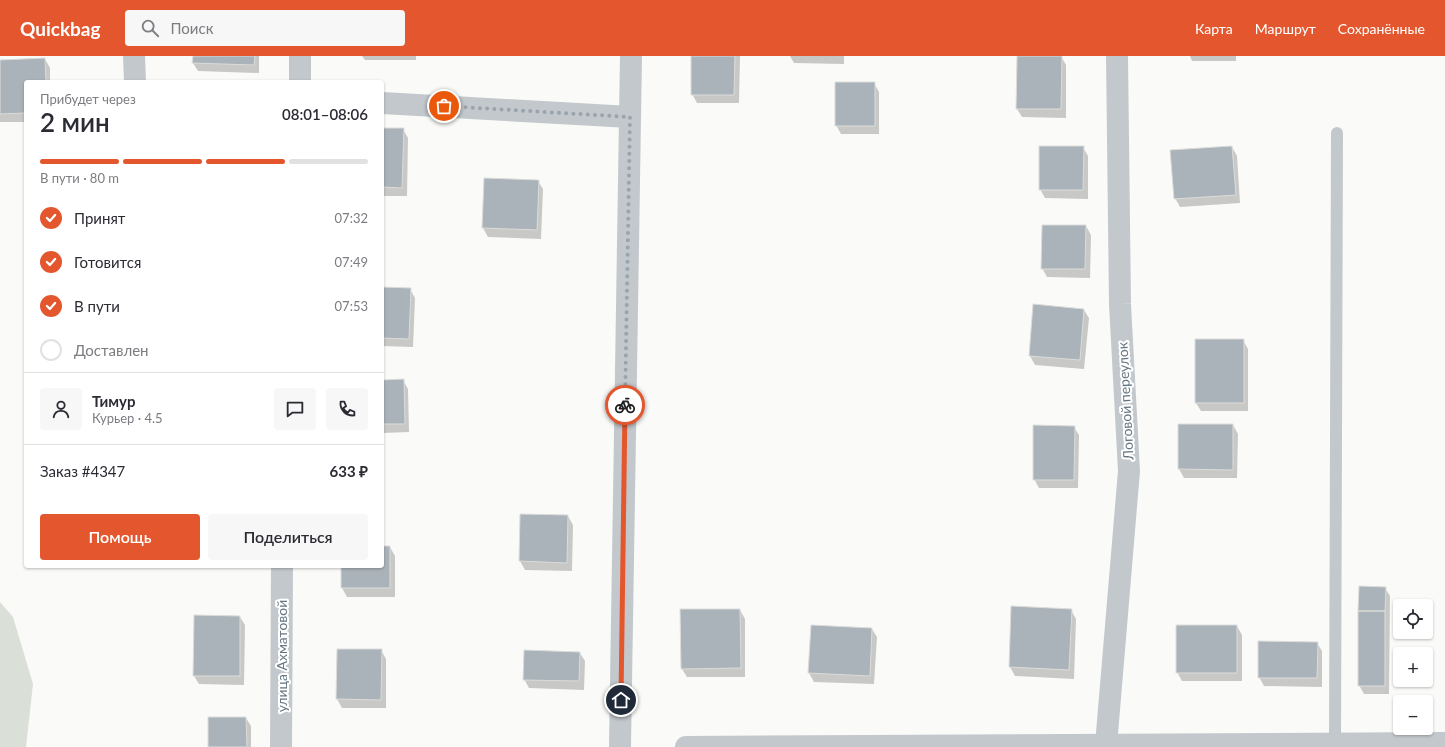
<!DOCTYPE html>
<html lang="ru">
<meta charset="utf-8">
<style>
:root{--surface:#fff;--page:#f7f7f7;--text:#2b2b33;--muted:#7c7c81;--line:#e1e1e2;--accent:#e4572e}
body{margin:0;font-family:Lato,sans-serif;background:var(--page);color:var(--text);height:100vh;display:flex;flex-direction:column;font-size:15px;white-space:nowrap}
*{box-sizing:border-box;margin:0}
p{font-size:13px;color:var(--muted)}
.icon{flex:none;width:22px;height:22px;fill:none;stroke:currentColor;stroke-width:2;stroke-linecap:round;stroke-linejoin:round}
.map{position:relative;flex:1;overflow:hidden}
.sheet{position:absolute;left:24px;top:24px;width:360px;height:488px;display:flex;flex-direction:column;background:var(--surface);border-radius:4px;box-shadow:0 1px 3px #0004}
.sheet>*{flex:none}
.buttons{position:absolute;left:1393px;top:543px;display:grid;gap:8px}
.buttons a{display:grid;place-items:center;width:40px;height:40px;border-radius:4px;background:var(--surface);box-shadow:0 1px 3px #0004;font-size:20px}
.pin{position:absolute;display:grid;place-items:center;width:34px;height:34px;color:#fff;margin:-17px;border:2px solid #fff;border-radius:50%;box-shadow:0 1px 4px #0007}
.courier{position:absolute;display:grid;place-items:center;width:40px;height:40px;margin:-20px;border:3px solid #e4572e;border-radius:50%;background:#fff;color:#222;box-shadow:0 1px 5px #0007}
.summary em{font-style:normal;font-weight:600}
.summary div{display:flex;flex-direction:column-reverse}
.summary{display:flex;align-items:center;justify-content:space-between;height:68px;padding:0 16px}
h1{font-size:26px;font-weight:600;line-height:30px}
.bar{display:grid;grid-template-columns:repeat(4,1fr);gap:6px 4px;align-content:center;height:48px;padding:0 16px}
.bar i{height:5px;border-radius:3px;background:var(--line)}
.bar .selected{background:var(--accent)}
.bar p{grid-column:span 4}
.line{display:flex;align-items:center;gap:10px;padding:0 16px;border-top:1px solid var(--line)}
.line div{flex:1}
.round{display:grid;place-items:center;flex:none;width:42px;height:42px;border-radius:4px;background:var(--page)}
ol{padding:0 16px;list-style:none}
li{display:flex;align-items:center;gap:12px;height:44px}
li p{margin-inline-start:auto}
li .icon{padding:4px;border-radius:50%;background:var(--accent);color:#fff;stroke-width:4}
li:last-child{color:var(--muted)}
li i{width:22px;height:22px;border:2px solid var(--line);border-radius:50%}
.cta{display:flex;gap:8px;margin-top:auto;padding:8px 16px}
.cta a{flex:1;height:46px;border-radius:4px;background:var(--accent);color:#fff;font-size:16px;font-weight:600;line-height:46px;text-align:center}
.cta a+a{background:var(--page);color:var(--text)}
header{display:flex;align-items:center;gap:24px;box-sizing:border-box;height:56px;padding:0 20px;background:var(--accent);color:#fff}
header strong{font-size:19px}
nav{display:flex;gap:22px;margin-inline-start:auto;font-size:14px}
.search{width:280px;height:36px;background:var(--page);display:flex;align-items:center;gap:10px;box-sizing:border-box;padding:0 14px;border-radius:4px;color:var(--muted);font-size:15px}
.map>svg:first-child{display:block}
</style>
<header>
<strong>Quickbag</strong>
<div class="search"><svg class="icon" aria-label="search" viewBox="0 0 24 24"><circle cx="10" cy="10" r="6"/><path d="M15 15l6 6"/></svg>Поиск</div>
<nav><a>Карта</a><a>Маршрут</a><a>Сохранённые</a></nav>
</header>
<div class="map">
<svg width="1445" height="691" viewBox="0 0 1445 691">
<rect width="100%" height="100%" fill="#fafaf8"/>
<path fill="#dadfd7" d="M0,546l13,15 20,67 -7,63h-26z"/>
<path fill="#0003" d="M194,0h65v17l-61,-2 -5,-8z
M362,0h54v4h-51z
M692,0h48l-1,47h-42l-5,-9z
M790,0h54v8l-50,-1z
M1018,0h43l5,9v53l-44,-1 -5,-8z
M1190,0h46v5h-44z
M45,3l5,9v14h-24v40h-26v-61z
M874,27l5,9v42h-38l-5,-9z
M382,73h21l5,9 -1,58h-25z
M1083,91l5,9v43l-43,-1 -5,-9z
M1232,91l5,9 3,47 -60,4 -5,-9z
M538,125l5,8 -2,50 -53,-2 -5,-9z
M1086,170l5,9 -1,43 -43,-1 -5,-9z
M382,232l28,1 5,9 -2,49 -31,-1z
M1084,254l5,8 -5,51 -49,-4 -5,-9z
M1243,284l5,9v62h-47l-5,-8z
M403,324l5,9 1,43 -27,1v-52z
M1179,369h54l5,9 -1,44h-53l-5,-9z
M1074,371l5,8 -1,53h-39l-5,-9z
M521,459l47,1 5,9 -1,46 -47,-1 -5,-9z
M382,491h8l5,9v41h-48l-5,-9v-22h40z
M1385,532l5,8 -1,98h-25l-5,-9z
M740,554l5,9v58h-58l-5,-8z
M1071,554l5,9 -2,60 -59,-3 -5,-9z
M240,561l5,8 -1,60 -45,-1 -5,-8z
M1237,570l5,9v46h-60l-5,-9z
M872,573l5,8 -3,47 -60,-2 -5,-9z
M1317,587l5,8v36l-58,-1 -5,-9z
M338,594h43l5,9v49h-44l-5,-9z
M580,597l5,8 -1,29 -55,-2 -5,-9z
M246,662l5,8v21h-42z"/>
<path fill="#aab3b9" stroke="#dcdcda" d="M193,0h62l-1,9 -62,-2z
M691,0h44l-1,39h-43z
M1017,0h45l-1,53h-45z
M45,2l1,24h-20v31l-26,1v-54z
M835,26h40v44h-40z
M382,72h22l-2,60 -20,-1z
M1039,90h45l-1,44h-44z
M1232,90l4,49 -62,4 -4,-49z
M484,122l55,2 -2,50 -55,-2z
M1042,169h44l-1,44h-44z
M382,231l29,1 -2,51 -27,-1z
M1033,248l51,5 -4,51 -51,-4z
M1195,283h49v64h-49z
M404,323l1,45h-23v-44z
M1178,368h55v46l-55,-1z
M1033,369l42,1 -1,54h-41z
M520,458l48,1 -1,48 -48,-2z
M382,490h8v42h-49v-22h41z
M1359,530l27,1 -1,24h-27z
M1011,550l61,3 -3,61 -60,-3z
M680,553h60l1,59 -60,1z
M1358,555h27v75h-27z
M194,559l46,1v60h-47z
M811,569l61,3 -2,48 -62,-3z
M1176,569h61v48h-61z
M1258,585l60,1 -1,36h-59z
M337,593h45l-1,51 -45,-1z
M524,594l56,2 -1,29 -56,-1z
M208,661h38l1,30h-39z"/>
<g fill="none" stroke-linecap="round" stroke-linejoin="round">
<path stroke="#c3c8cc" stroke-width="12" d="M1335,688l2,-611"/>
<path stroke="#c3c8cc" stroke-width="22" d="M134,0l1,26
M300,26v-26
M382,47l248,14
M1106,689l23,-274 -9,-167 -3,-248
M281,691l1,-181
M620,691l11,-691
M686,691l759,-4"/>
</g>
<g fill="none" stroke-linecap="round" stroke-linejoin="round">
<path stroke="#99a4ac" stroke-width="4" stroke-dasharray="0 7.2" d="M444,50l186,11 -5,288"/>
<path stroke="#e4572e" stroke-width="5" d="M621,644l4,-295"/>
</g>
<g text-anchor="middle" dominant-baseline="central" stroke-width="4" stroke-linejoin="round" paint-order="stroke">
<g font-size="14" fill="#657683" stroke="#fff">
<text transform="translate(1125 345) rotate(-93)">Логовой переулок</text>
<text transform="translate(281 600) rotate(-90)">улица Ахматовой</text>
</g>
</g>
</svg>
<div class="buttons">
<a><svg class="icon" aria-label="locate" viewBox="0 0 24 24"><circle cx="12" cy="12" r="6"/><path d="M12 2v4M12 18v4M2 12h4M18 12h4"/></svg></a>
<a>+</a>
<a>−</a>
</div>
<div class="pin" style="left:444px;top:50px;background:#ea580c"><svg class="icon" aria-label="bag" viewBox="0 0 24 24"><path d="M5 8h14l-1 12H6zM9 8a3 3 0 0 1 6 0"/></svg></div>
<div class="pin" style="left:621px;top:644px;background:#1f2937"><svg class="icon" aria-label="home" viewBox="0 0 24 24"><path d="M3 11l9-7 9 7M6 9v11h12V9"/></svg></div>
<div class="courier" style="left:625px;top:349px"><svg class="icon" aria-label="bike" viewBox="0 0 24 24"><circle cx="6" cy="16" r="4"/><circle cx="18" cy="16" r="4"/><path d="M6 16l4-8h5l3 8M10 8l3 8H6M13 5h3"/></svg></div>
<section class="sheet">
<div class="summary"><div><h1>2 мин</h1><p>Прибудет через</p></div><em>08:01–08:06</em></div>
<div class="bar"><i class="selected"></i><i class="selected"></i><i class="selected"></i><i></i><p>В пути · 80 m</p></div>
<ol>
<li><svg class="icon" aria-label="check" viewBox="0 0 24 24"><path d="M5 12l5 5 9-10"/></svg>Принят<p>07:32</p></li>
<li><svg class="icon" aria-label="check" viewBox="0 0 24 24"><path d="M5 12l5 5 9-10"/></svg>Готовится<p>07:49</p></li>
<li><svg class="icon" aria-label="check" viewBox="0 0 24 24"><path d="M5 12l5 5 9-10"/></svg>В пути<p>07:53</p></li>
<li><i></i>Доставлен</li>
</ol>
<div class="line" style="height:72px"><a class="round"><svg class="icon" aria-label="person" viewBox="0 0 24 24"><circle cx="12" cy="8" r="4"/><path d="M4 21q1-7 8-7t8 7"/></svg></a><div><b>Тимур</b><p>Курьер · 4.5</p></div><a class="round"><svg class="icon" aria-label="chat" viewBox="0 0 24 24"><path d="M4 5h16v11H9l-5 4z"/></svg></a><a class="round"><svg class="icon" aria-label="phone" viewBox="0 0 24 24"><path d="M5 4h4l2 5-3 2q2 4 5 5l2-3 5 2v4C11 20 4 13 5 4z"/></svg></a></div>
<div class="line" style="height:52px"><div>Заказ #4347</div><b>633 ₽</b></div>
<div class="cta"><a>Помощь</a><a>Поделиться</a></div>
</section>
</div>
